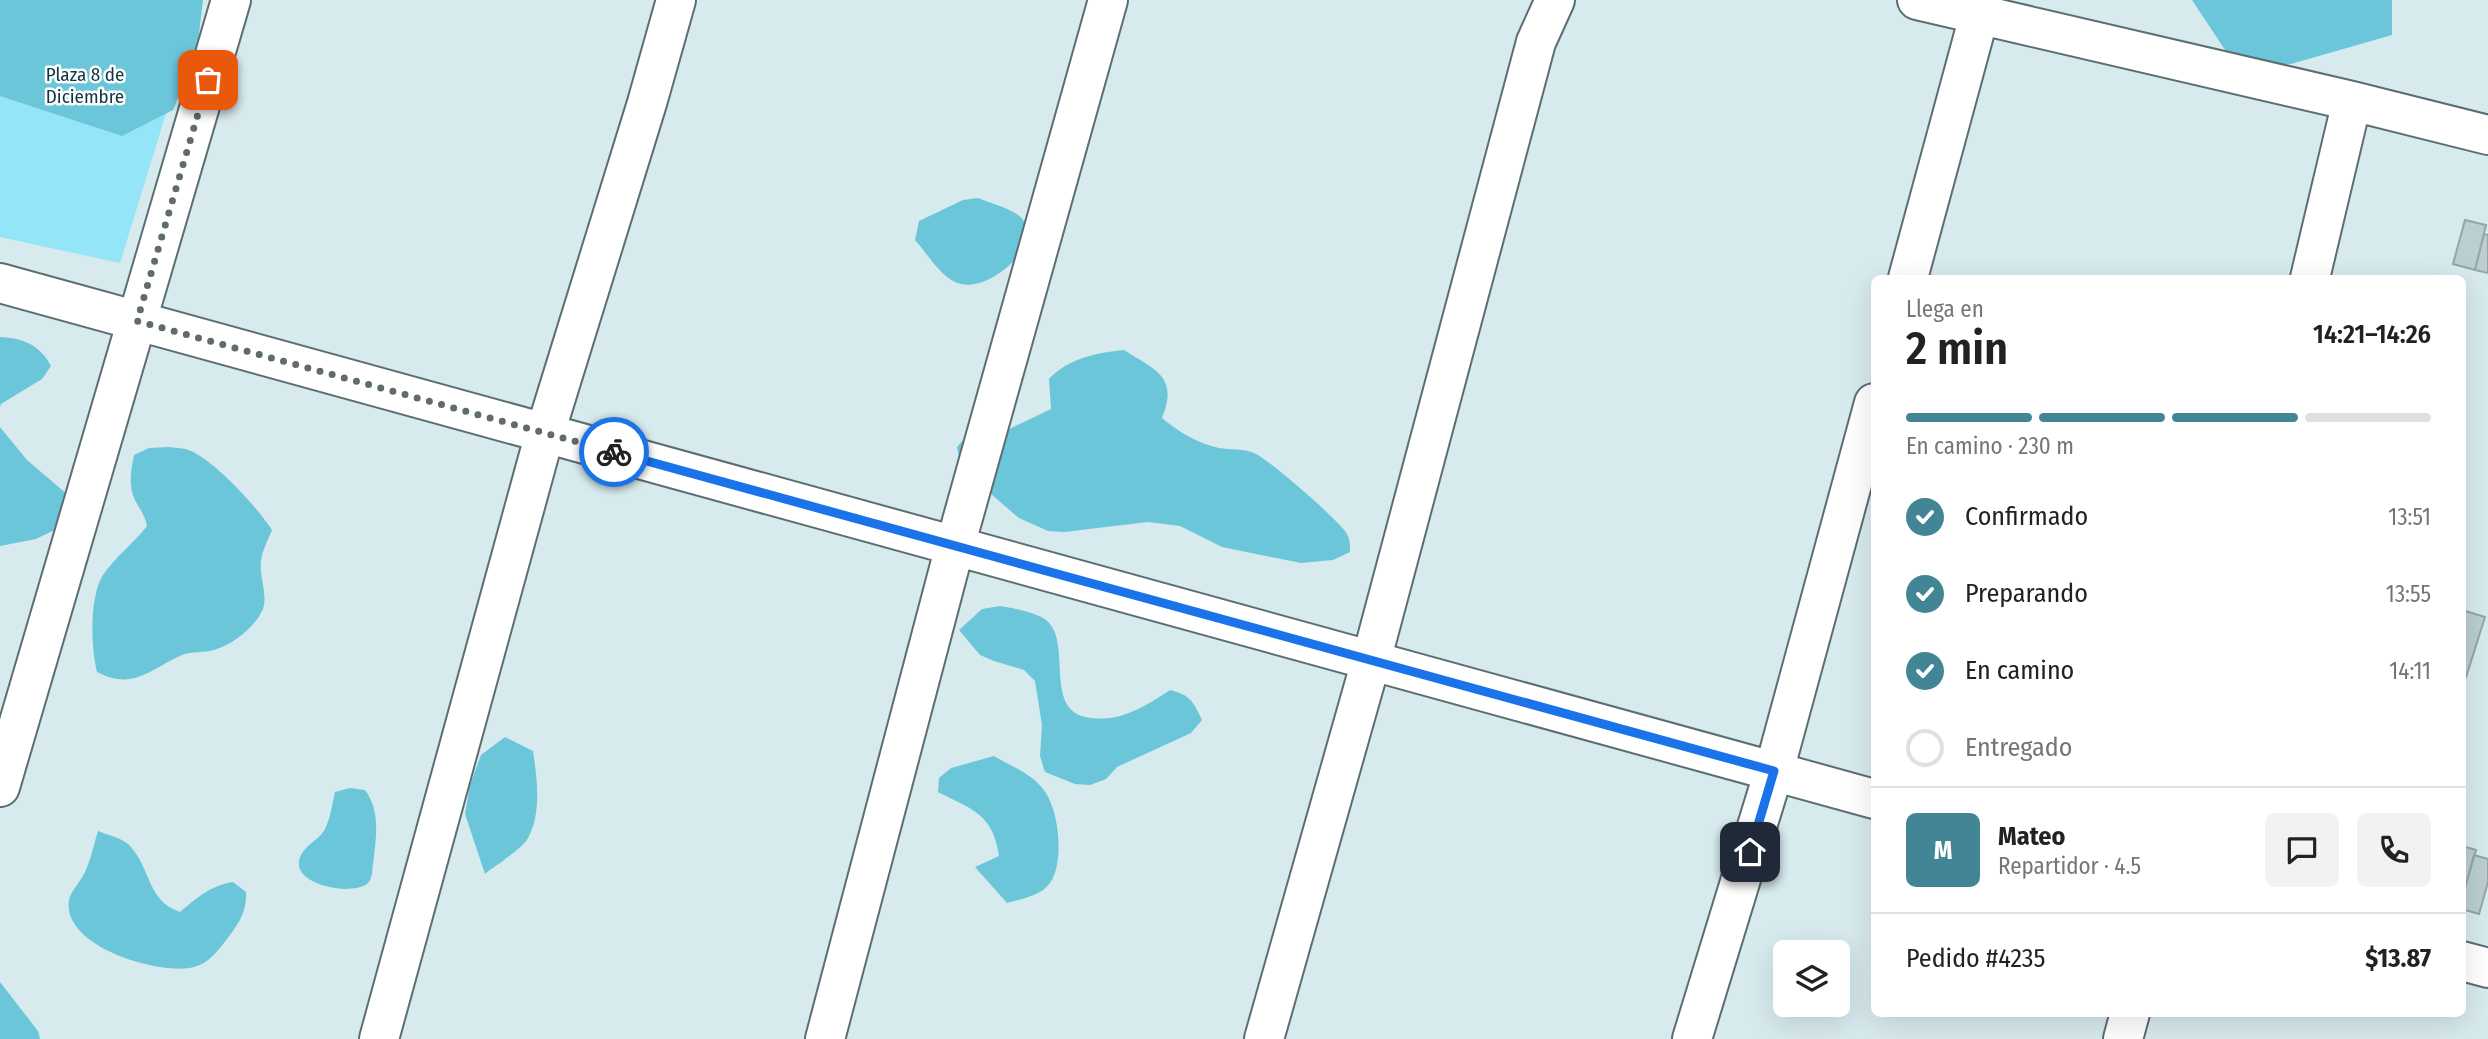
<!DOCTYPE html>
<html lang="es">
<meta charset="utf-8">
<style>
:root{--surface:#fff;--page:#f2f2f2;--text:#222;--muted:#767676;--line:#e0e0e0;--accent:#428695}
body{margin:0;font-family:"Fira Sans Condensed",sans-serif;background:var(--page);color:var(--text);height:100vh;display:flex;flex-direction:column;font-size:26px;white-space:nowrap}
*{box-sizing:border-box;margin:0}
p{font-size:23px;color:var(--muted)}
.icon{flex:none;width:38px;height:38px;fill:none;stroke:currentColor;stroke-width:2;stroke-linecap:round;stroke-linejoin:round}
.map{position:relative;flex:1;overflow:hidden}
.panel{position:absolute;left:1871px;top:275px;width:595px;height:742px;display:flex;flex-direction:column;background:var(--surface);border-radius:10px;box-shadow:0 7px 28px #0002}
.panel>*{flex:none}
.controls{position:absolute;left:1773px;top:940px;display:grid;gap:14px}
.controls a{display:grid;place-items:center;width:77px;height:77px;border-radius:10px;background:var(--surface);box-shadow:0 7px 28px #0002;font-size:35px}
.pin{position:absolute;display:grid;place-items:center;width:60px;height:60px;color:#fff;margin:-30px;border-radius:14px;box-shadow:0 4px 10px #0006}
.courier{position:absolute;display:grid;place-items:center;width:70px;height:70px;margin:-35px;border:5px solid #1a73e8;border-radius:50%;background:#fff;color:#222;box-shadow:0 2px 9px #0007}
.headline em{font-style:normal;font-weight:600}
.headline div{display:flex;flex-direction:column-reverse}
.headline{display:flex;align-items:center;justify-content:space-between;height:119px;padding:0 35px}
h1{font-size:46px;font-weight:600;line-height:52px}
.bar{display:grid;grid-template-columns:repeat(4,1fr);gap:10px 7px;align-content:center;height:84px;padding:0 35px}
.bar i{height:9px;border-radius:5px;background:var(--line)}
.bar .on{background:var(--accent)}
.bar p{grid-column:span 4}
.line{display:flex;align-items:center;gap:18px;padding:0 35px;border-top:2px solid var(--line)}
.line div{flex:1}
.round{display:grid;place-items:center;flex:none;width:74px;height:74px;border-radius:10px;background:var(--page)}
ol{padding:0 35px;list-style:none}
li{display:flex;align-items:center;gap:21px;height:77px}
li p{margin-inline-start:auto}
li .icon{padding:7px;border-radius:50%;background:var(--accent);color:#fff;stroke-width:4}
li:last-child{color:var(--muted)}
li i{width:38px;height:38px;border:4px solid var(--line);border-radius:50%}
.map>svg:first-child{display:block}
</style>
<div class="map">
<svg width="2488" height="1039" viewBox="0 0 2488 1039">
<rect width="100%" height="100%" fill="#d7eaee"/>
<path fill="#94e5f7" d="M0,0h201l-81,263 -120,-26z"/>
<path fill="#6cc6da" d="M0,0h203l-6,50 -24,60 -51,26 -122,-40z
M2192,0h200v35l-101,29 -56,1z
M978,198c12,5 29,9 40,17 33,25 -28,77 -57,69 -19,-4 -34,-31 -46,-44l4,-19 44,-21z
M0,337c23,1 40,8 51,29l-9,13 -41,25 -1,3z
M1124,350c31,20 55,26 38,68 15,13 37,26 57,30 12,2 25,0 37,6 13,6 88,70 92,82 2,4 2,11 2,16l-17,8 -32,3 -79,-16 -42,-21 -32,-4 -84,10 -16,-1 -29,-13 -49,-42 -10,-13 -3,-16 12,-14 36,-2 46,-22 -2,-30c20,-21 47,-26 75,-29z
M0,427l27,33 41,35 -1,29 -31,15 -36,7z
M169,447c6,1 12,1 17,2 26,8 71,58 86,81 -4,10 -10,21 -11,31 -2,15 7,34 2,48 -8,18 -30,36 -49,41 -10,3 -22,1 -32,5 -32,14 -48,36 -85,17 -6,-24 -8,-75 6,-97 12,-18 31,-32 44,-49 -2,-11 -7,-16 -12,-26 -7,-14 -4,-30 -1,-45l15,-7z
M1000,606c12,2 36,6 46,14 28,22 -5,93 45,98 30,4 55,-12 79,-28 20,5 23,11 32,30l-11,13 -74,34 -11,12 -16,6 -15,-1 -30,-12 -5,-16 2,-31 -7,-44 -11,-11 -30,-9 -14,-6 -21,-25 23,-21z
M505,737l28,14c4,27 9,61 -5,87 -6,11 -32,27 -43,36l-20,-60 5,-29 11,-30z
M994,756c16,10 37,17 49,33 16,19 22,73 7,94 -9,13 -29,16 -43,20l-32,-36 24,-11c-6,-42 -26,-46 -61,-64l1,-14 12,-10z
M350,788l15,2c16,21 11,49 8,74 -1,6 0,15 -6,20 -18,12 -71,1 -68,-22 2,-16 20,-21 26,-33 6,-12 7,-25 10,-37z
M98,831c10,4 24,7 31,14 23,24 17,55 51,67 18,-15 30,-26 53,-30l13,10c1,17 -6,30 -16,43 -10,13 -20,28 -36,32 -33,9 -133,-20 -125,-67 2,-9 12,-19 16,-28 6,-13 9,-28 13,-41z
M0,982l38,49 2,8h-40z"/>
<path fill="#bbced2" stroke="#94a6aa" stroke-width="2" d="M2465,220l21,5 -11,45 -22,-6z
M2484,234l4,1v38l-13,-3z
M2462,610l23,7 -19,60 -4,-1z
M2462,846l14,4 -14,48z
M2474,855l14,4v23l-9,32 -17,-5v-10z"/>
<g fill="none" stroke-linecap="round" stroke-linejoin="round">
<g stroke="#5d6e72" stroke-width="42">
<path id="minor" d="M1917,0l435,101 136,34
M1908,278l71,-262
M2310,278l42,-177
M0,283l1874,516
M0,787l231,-787
M2462,961l26,7
M379,1039l166,-606 102,-330 29,-103
M825,1039l130,-493 153,-546
M1264,1039l107,-378 165,-619 19,-42
M1692,1039l82,-268 100,-368
M2123,1039l7,-26"/>
</g>
<use href="#minor" stroke="#fff" stroke-width="38"/>
</g>
<g fill="none" stroke-linecap="round" stroke-linejoin="round">
<path stroke="#606b6e" stroke-width="7" stroke-dasharray="0 12.6" d="M208,80l-71,241 477,131"/>
<path stroke="#1a73e8" stroke-width="9" d="M614,452l1160,319 -24,81"/>
</g>
<g text-anchor="middle" dominant-baseline="central" stroke-width="5" stroke-linejoin="round" paint-order="stroke">
<g font-size="19" fill="#0d3841" stroke="#fff">
<text x="85" y="74">Plaza 8 de<tspan x="85" dy="22">Diciembre</tspan></text>
</g>
</g>
</svg>
<div class="controls">
<a><svg class="icon" aria-label="layers" viewBox="0 0 24 24"><path d="M12 4l9 5-9 5-9-5zM3 14l9 5 9-5"/></svg></a>
</div>
<div class="pin" style="left:208px;top:80px;background:#ea580c"><svg class="icon" aria-label="bag" viewBox="0 0 24 24"><path d="M5 8h14l-1 12H6zM9 8a3 3 0 0 1 6 0"/></svg></div>
<div class="pin" style="left:1750px;top:852px;background:#1f2937"><svg class="icon" aria-label="home" viewBox="0 0 24 24"><path d="M3 11l9-7 9 7M6 9v11h12V9"/></svg></div>
<div class="courier" style="left:614px;top:452px"><svg class="icon" aria-label="bike" viewBox="0 0 24 24"><circle cx="6" cy="16" r="4"/><circle cx="18" cy="16" r="4"/><path d="M6 16l4-8h5l3 8M10 8l3 8H6M13 5h3"/></svg></div>
<section class="panel">
<div class="headline"><div><h1>2 min</h1><p>Llega en</p></div><em>14:21–14:26</em></div>
<div class="bar"><i class="on"></i><i class="on"></i><i class="on"></i><i></i><p>En camino · 230 m</p></div>
<ol>
<li><svg class="icon" aria-label="check" viewBox="0 0 24 24"><path d="M5 12l5 5 9-10"/></svg>Confirmado<p>13:51</p></li>
<li><svg class="icon" aria-label="check" viewBox="0 0 24 24"><path d="M5 12l5 5 9-10"/></svg>Preparando<p>13:55</p></li>
<li><svg class="icon" aria-label="check" viewBox="0 0 24 24"><path d="M5 12l5 5 9-10"/></svg>En camino<p>14:11</p></li>
<li><i></i>Entregado</li>
</ol>
<div class="line" style="height:126px"><b class="round" style="background:var(--accent);color:#fff">M</b><div><b>Mateo</b><p>Repartidor · 4.5</p></div><a class="round"><svg class="icon" aria-label="chat" viewBox="0 0 24 24"><path d="M4 5h16v11H9l-5 4z"/></svg></a><a class="round"><svg class="icon" aria-label="phone" viewBox="0 0 24 24"><path d="M5 4h4l2 5-3 2q2 4 5 5l2-3 5 2v4C11 20 4 13 5 4z"/></svg></a></div>
<div class="line" style="height:91px"><div>Pedido #4235</div><b>$13.87</b></div>
</section>
</div>
